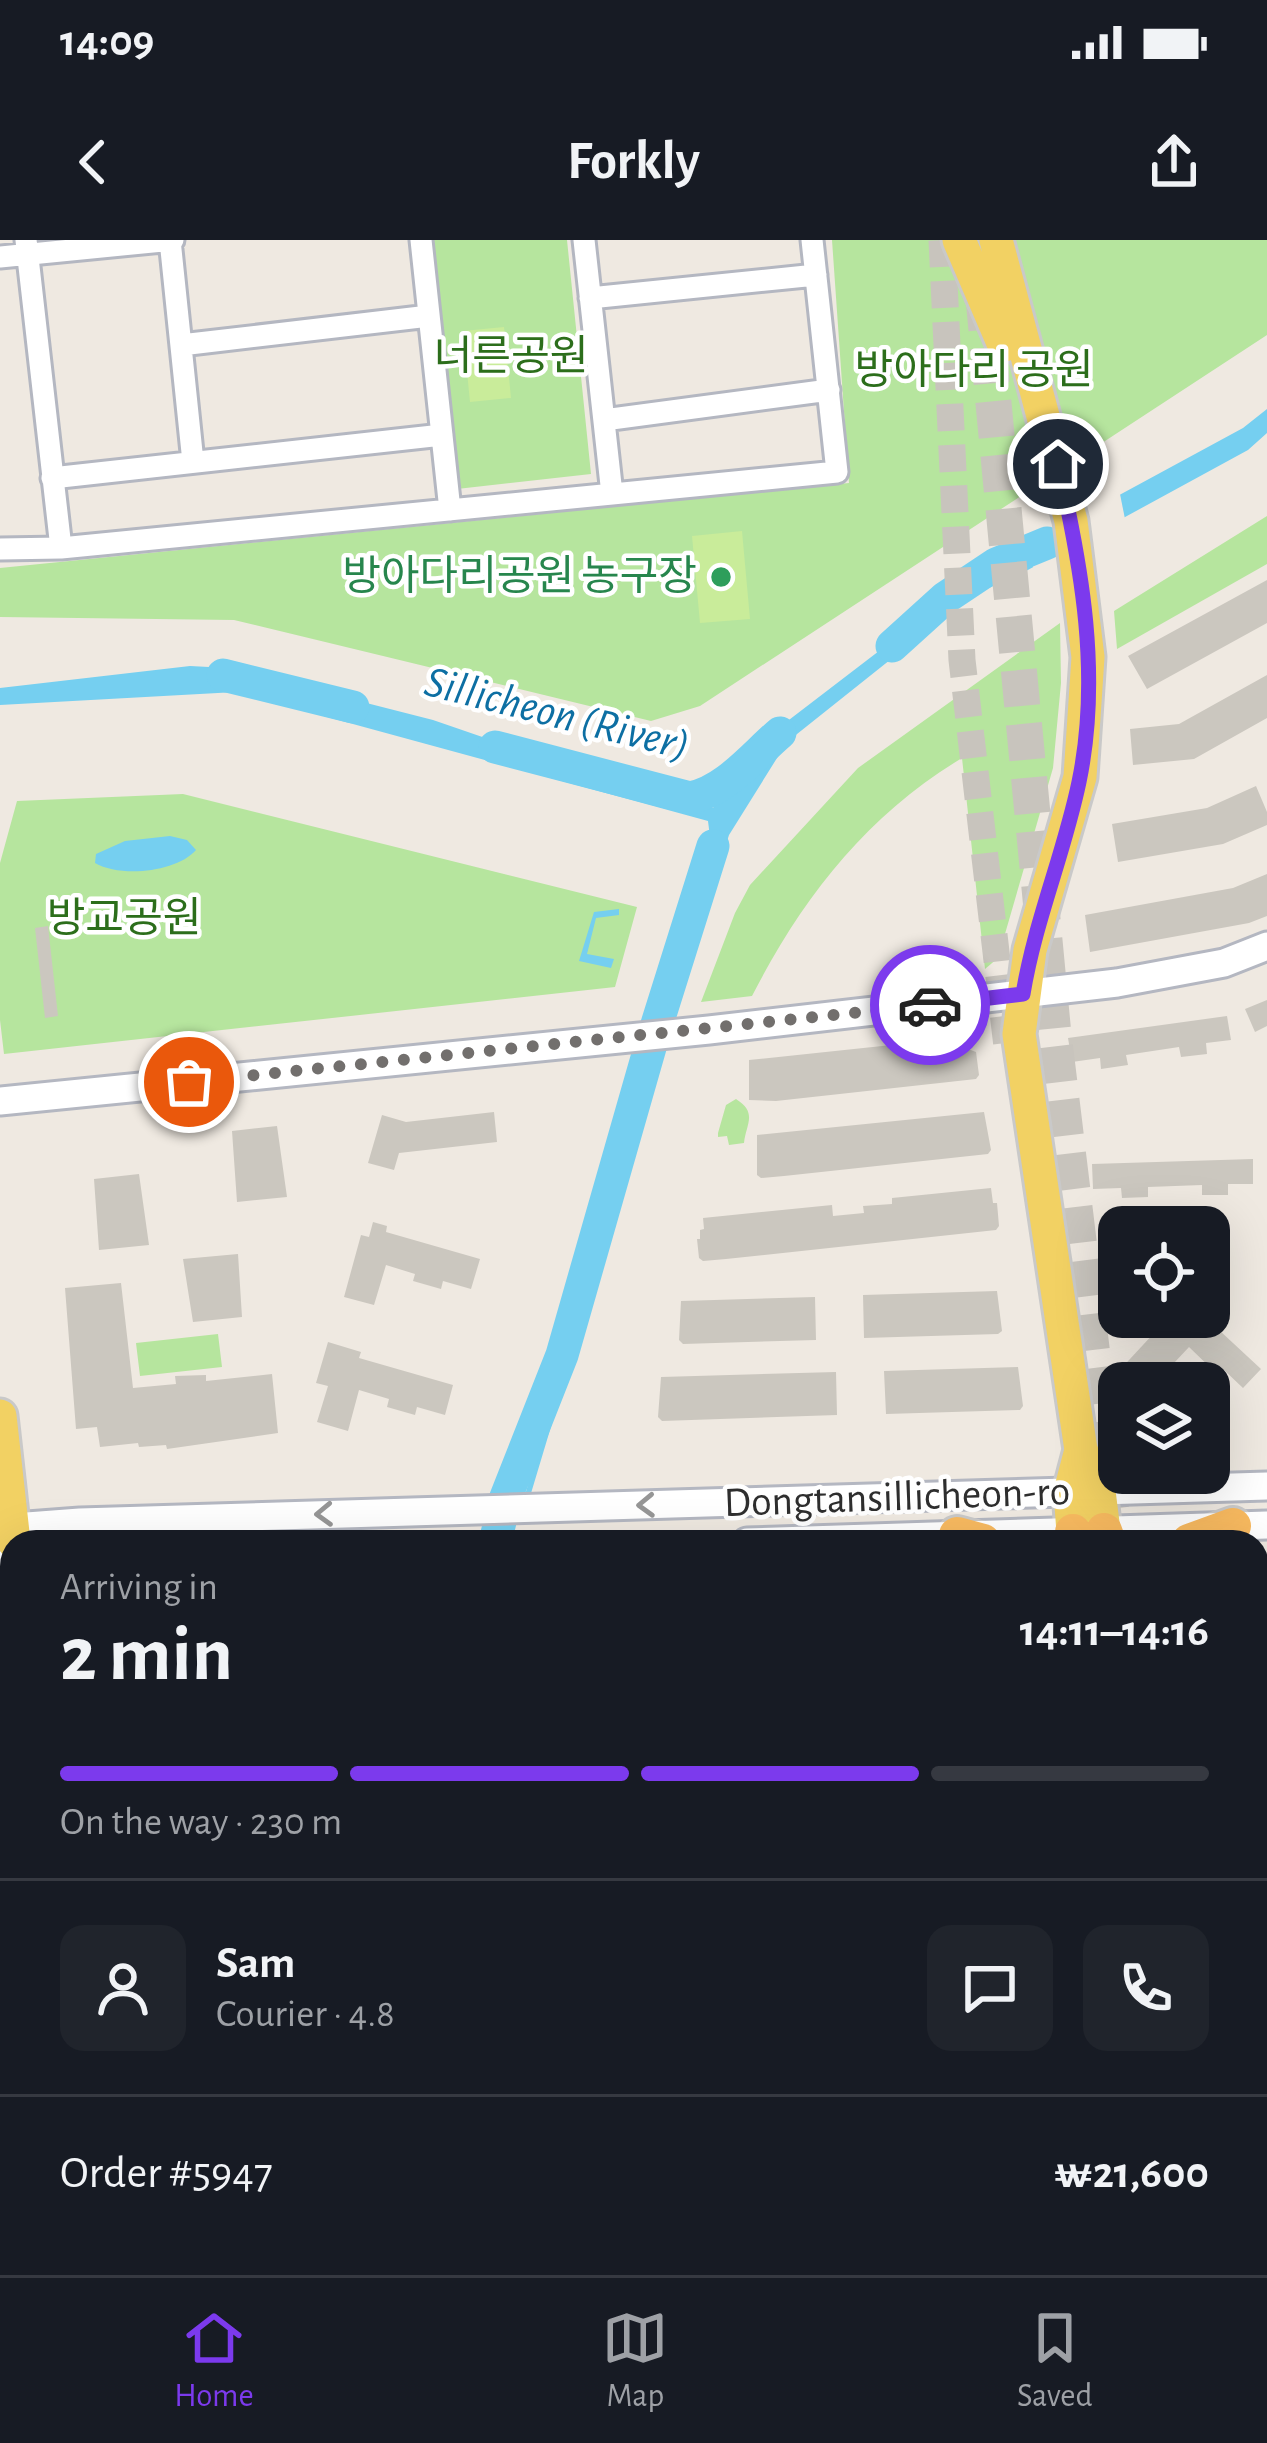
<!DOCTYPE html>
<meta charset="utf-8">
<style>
:root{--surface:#171b24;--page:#20242c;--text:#f1f3f6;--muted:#9ea1a6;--line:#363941;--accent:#7c3aed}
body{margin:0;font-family:"Alegreya Sans","Noto Sans KR",sans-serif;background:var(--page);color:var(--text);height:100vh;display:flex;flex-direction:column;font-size:45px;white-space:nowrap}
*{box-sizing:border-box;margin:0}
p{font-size:39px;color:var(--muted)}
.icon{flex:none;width:66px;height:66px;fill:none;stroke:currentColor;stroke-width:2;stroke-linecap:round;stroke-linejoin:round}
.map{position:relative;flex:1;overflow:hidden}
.details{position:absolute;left:0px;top:1290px;width:1269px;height:747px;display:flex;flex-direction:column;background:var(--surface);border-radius:36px 36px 0 0;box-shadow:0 12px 48px #0002}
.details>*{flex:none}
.controls{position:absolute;left:1098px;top:966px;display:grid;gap:24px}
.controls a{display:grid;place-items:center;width:132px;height:132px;border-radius:24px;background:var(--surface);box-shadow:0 12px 48px #0002;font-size:60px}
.pin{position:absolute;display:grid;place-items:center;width:102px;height:102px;color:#fff;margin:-51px;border:6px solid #fff;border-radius:50%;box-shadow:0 3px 12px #0007}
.courier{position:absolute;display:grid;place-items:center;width:120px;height:120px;margin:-60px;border:9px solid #7c3aed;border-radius:50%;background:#fff;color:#222;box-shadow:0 3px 15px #0007}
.overview em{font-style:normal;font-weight:700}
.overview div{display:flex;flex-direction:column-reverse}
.overview{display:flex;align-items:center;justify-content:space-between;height:204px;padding:0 60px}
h1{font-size:78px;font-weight:700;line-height:90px}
.bar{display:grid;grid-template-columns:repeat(4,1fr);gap:18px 12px;align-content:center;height:144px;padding:0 60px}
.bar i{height:15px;border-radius:9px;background:var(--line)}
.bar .active{background:var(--accent)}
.bar p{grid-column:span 4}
.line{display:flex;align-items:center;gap:30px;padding:0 60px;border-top:3px solid var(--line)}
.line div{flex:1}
.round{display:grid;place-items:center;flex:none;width:126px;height:126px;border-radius:24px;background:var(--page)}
.status{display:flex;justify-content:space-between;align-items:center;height:84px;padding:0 60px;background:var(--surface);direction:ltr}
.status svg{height:33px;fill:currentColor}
header{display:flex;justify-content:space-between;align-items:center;height:156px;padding:0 60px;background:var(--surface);font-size:54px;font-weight:700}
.tabs{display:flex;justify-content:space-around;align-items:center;height:168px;border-top:3px solid var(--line);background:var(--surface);font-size:33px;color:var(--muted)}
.tabs a{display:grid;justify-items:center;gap:6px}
.tabs .active{color:var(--accent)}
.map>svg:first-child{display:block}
</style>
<div class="status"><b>14:09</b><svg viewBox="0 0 49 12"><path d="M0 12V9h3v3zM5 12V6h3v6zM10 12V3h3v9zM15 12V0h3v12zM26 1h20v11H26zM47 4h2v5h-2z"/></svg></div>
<header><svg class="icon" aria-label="back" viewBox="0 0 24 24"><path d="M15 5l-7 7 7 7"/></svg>Forkly<svg class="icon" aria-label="share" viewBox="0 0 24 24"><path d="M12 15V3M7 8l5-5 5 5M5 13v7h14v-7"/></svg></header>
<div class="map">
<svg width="1267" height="2035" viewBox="0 0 1267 2035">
<rect width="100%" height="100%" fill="#efe9e1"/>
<path fill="#f0e6d1" d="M277,2025h294v10h-293z"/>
<path fill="#b6e59e" d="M431,0h136l24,234 -134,15z
M832,0h435v95l-567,371 -49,15 -417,-101 -234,-3v-49l849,-85z
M1267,276v48l-150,85 -3,-38z
M1060,383l1,60 -8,85 -55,190 -13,11 -23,-211c-96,58 -159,139 -210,238l-51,6 34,-89 15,-28 108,-117z
M183,554l454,113 -22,80 -611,67 -4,-34v-157l17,-62z
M736,859c22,14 10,25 8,44l-15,2 -2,-9 -9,1v-4l8,-28z
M218,1094l4,33 -82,9 -4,-33z
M8,1436l4,2v170l-12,-112v-59z
M202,2025h68l1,10h-75z"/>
<path fill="#c9ec9a" d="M504,87l7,71 -41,4 -7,-71z
M742,291l8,88 -50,4 -8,-87z"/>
<path fill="#75cff0" d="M1267,169v24l-19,17 -222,121 -57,26 -182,145 -58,93 -60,188h-4l46,-178 -3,-24 -472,-129 -236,13v-17l190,-22 57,3 15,13 61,17 16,-3 94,24 142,49 27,12 11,10 100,17 55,-72 111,-85 150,-107 214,-116z
M170,596l17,4 9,10c-19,22 -75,28 -101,13l1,-9 29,-13z
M619,669v6l-23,3 -9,36 27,5 -3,9 -32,-7 15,-49z
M657,803h9l-143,477 -5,-1z"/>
<path fill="#efe9e1" d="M1119,249l7,35 -92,49 -6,-35z"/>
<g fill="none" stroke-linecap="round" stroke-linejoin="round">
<path stroke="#75cff0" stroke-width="33" d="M892,406l53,-48 51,-34 51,-21
M223,435l130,32
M495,507l195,51c36,-7 63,-42 90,-65
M495,1302l11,-45 56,-142 91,-318 60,-191"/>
</g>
<path fill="#cbc7bf" d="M1267,340v43l-120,66 -19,-33z
M1267,435v43l-73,41 -61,6 -3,-36 49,-5z
M1256,546l11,26v13l-44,19 -105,18 -6,-38 95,-16z
M1267,634v42l-18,7 -159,29 -5,-37 148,-27z
M48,686l10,90 -13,2 -10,-90z
M1267,760v26l-12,6 -10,-23z
M1227,776l4,24 -25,3 1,11 -26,3 -2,-10 -53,8 2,10 -27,4 -1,-11 -28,4 -4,-24z
M967,797l1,12 8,3 3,23 -3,4 -200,22 -27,-1v-40z
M494,872l3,30 -98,11 -5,17 -26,-7 14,-48 24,7z
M984,872l7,38 -3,4 -204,22 -23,2 -4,-3v-40z
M277,886l10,71 -50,5 -5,-71z
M1253,919v25h-25v11h-26v-10l-54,2v10l-26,1 -1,-10 -28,1 -1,-25z
M139,934l10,71 -50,5 -5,-71z
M991,948l2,15h4l2,23 -3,4 -270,29 -23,2 -4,-3 -2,-19h3v-9l4,-1 -1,-11 129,-13 1,11 31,-3 -1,-7 29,-2v-6z
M373,982l14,4 -1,6 94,27 -9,30 -28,-8 -2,8 -28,-8 2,-7 -29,-9 -12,40 -30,-8 17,-62 8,2z
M238,1014l4,63 -49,5 -10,-63z
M121,1043l12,105 43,-4 -1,-8 31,-1v6l66,-7 6,59 -111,16 -1,-4 -27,2 -1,-4 -38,4 -3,-20 -21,2 -11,-141z
M997,1051l5,40 -4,3 -134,4 -1,-43z
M815,1057l1,43 -133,4 -4,-4 2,-39z
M1169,1077h36l56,52 -18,19 -19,-18 -5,6 -30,-29 -29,31 -8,-8 -12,13h-15l-9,-9z
M328,1102l33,10 -2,6 94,27 -8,30 -28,-8 -2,8 -28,-8 2,-8 -30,-9 -11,41 -31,-9 11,-36 -12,-3z
M1018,1127l5,39 -3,4 -134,4 -2,-43z
M836,1132l1,43 -175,6 -4,-4 3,-40z"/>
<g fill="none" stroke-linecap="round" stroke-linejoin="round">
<path stroke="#c8c4bd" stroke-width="27" stroke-dasharray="27 14" stroke-linecap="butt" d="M942,0l20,420 46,395"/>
<path stroke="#c8c4bd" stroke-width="36" stroke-dasharray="36 18" stroke-linecap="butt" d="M978,0l75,790 58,479"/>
<g stroke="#b4b7c1" stroke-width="27">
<path id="minor" d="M26,0l35,308
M170,0l23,222
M421,0l29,270
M584,0l28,254
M0,17l173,-17
M590,58l226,-23
M181,105l248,-29
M604,180l225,-30
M52,238l390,-43
M0,309l61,-1 776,-76 -25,-232
M1257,1451l10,-2
M1257,1567l10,-1
M0,2007l12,-1
M621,2025l2,10"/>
</g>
<g stroke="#b4b7c1" stroke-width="33">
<path id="tertiary" d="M0,861l709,-71 408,-47 107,-20 43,-17
M0,1288l80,-6 1187,-36
M747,1302l520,-17
M0,1325h12"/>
</g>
<g stroke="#c9c9c9" stroke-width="39">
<path id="primary" d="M959,0l45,105
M996,0l75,281 17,136 -8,120 -50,173 -11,84 62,416 18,41 5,40
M0,1176l14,126
M1073,1292l-3,-40 11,-42
M0,1617l12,122
M40,2025l1,10
M96,2025l2,10"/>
</g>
<g stroke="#c9c9c9" stroke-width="42">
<path id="trunk" d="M1104,1291l4,11
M1073,1292v10
M957,1295l26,7
M1189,1302l44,-16
M1161,2025l3,10
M1206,2025l1,10"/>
</g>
<use href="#minor" stroke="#fff" stroke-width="21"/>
<use href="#tertiary" stroke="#fff" stroke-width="27"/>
<use href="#primary" stroke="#f2d163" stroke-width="33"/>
<use href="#trunk" stroke="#f8ba60" stroke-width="36"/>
</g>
<defs><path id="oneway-chevron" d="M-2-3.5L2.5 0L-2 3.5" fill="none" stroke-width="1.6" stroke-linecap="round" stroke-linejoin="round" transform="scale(3)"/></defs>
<g stroke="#969696">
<use href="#oneway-chevron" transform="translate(646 1265) rotate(178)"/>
<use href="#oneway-chevron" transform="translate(324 1274) rotate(178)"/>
</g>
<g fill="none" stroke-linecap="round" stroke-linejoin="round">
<path stroke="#726f6d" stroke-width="12" stroke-dasharray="0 21.6" d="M189,842l741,-77"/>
<path stroke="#7c3aed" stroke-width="15" d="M930,765l93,-11c12,-73 41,-140 56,-212 22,-106 3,-214 -21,-318"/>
</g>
<circle fill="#2e9e5b" stroke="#fff" stroke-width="4.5" cx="721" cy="337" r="12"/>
<g text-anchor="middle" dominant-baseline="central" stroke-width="9" stroke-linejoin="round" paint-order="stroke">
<g font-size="42" fill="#2c6e1b" stroke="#fff">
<text x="511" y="117">너른공원</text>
<text x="974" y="131">방아다리 공원</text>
<text x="124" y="679">방교공원</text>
</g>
<g font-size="42" fill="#27864d" stroke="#fff" text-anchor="end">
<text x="697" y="337">방아다리공원 농구장</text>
</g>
<g font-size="42" fill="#2e2e2e" stroke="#fff">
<text transform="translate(897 1257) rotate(-2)">Dongtansillicheon-ro</text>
</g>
<g font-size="45" font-style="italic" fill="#0d6fa3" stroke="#fff">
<text transform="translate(557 474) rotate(14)">Sillicheon (River)</text>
</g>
</g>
</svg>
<div class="controls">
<a><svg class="icon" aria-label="locate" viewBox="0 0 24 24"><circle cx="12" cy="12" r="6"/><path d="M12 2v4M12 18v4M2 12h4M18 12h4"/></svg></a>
<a><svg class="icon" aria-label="layers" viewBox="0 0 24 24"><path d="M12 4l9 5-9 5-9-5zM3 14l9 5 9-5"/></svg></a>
</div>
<div class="pin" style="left:189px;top:842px;background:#ea580c"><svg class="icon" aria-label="bag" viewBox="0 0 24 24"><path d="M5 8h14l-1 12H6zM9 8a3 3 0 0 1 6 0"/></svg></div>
<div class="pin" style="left:1058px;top:224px;background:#1f2937"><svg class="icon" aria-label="home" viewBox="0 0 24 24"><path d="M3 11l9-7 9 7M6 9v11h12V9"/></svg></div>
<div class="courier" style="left:930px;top:765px"><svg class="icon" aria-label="car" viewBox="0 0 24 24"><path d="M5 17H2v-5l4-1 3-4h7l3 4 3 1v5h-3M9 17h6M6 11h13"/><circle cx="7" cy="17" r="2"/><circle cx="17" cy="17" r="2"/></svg></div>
<section class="details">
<div class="overview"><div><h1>2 min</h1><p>Arriving in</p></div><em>14:11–14:16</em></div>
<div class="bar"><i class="active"></i><i class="active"></i><i class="active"></i><i></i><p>On the way · 230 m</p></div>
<div class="line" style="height:216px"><a class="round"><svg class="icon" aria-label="person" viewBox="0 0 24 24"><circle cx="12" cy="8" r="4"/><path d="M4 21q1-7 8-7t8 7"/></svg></a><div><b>Sam</b><p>Courier · 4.8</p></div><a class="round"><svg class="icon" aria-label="chat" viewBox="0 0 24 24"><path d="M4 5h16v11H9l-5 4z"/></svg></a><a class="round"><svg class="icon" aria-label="phone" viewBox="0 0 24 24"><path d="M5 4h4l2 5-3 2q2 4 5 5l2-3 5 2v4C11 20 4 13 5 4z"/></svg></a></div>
<div class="line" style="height:156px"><div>Order #5947</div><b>₩21,600</b></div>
</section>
</div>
<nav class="tabs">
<a class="active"><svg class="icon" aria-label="home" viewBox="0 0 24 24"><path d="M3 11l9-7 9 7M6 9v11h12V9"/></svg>Home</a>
<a><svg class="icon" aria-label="map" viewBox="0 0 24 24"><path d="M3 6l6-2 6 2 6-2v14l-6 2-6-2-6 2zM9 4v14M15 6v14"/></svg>Map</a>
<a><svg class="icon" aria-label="saved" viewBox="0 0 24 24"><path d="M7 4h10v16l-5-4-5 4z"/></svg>Saved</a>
</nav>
